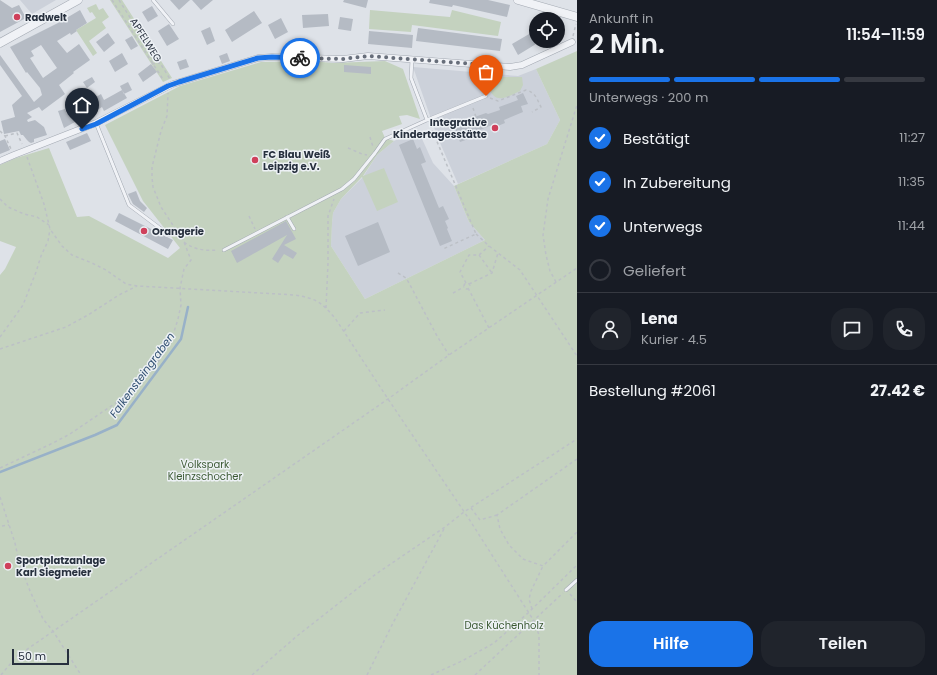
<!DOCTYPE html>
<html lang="de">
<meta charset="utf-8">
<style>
:root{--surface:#171b24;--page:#20242c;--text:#f1f3f6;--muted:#9ea1a6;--line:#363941;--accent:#1a73e8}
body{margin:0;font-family:Poppins,sans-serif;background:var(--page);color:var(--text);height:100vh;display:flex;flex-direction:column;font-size:15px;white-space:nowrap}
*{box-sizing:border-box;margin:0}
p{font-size:13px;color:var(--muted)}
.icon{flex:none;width:22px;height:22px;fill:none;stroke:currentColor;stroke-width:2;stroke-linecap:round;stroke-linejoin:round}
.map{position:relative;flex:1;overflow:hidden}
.sheet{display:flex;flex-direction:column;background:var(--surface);width:360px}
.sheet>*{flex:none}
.tools{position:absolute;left:529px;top:12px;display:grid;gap:8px}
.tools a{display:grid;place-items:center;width:36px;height:36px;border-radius:50%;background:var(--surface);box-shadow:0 2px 6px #0003;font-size:20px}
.scale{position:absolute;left:12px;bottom:10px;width:57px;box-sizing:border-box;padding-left:4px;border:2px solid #27303e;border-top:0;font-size:11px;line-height:14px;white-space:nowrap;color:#27303e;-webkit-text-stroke:3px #edf1f5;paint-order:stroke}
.pin{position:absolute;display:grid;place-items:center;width:34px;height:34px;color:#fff;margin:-41px -17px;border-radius:50% 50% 50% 0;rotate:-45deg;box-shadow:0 0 4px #0007}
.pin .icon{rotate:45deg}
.courier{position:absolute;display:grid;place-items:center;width:40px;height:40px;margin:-20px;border:3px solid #1a73e8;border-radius:50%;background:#fff;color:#222;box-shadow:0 1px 5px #0007}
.head em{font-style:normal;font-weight:600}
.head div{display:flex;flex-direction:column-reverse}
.head{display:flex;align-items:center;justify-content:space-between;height:68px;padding:0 12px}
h1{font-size:26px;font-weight:600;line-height:30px}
.bar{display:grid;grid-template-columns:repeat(4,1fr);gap:6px 4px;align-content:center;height:48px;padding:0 12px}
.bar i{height:5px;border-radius:3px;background:var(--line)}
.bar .selected{background:var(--accent)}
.bar p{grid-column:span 4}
.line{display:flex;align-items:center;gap:10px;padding:0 12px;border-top:1px solid var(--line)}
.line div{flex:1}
.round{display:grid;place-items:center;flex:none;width:42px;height:42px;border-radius:16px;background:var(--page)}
ol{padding:0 12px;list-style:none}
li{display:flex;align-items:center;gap:12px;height:44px}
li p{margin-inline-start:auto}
li .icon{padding:4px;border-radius:50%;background:var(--accent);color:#fff;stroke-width:4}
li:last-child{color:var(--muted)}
li i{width:22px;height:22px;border:2px solid var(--line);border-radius:50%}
.button{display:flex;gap:8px;margin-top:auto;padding:8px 12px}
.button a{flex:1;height:46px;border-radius:16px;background:var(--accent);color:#fff;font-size:16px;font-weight:600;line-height:46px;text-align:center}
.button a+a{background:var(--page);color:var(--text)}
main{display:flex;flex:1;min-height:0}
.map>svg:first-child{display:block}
</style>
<main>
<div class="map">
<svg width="577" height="675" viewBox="0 0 577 675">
<rect width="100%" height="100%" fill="#dee2e8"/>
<path fill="#ccd1da" d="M20,0h36l-24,14z
M413,67l105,9 18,-7 24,51 -13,24 -89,40 -21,-48z
M418,130l15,33 21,23 15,36 16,18 -120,59 -34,-53 1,-22 1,-11 8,-14 22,-22 14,-22 17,-14z"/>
<path fill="#c4d2bf" d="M110,0h12l50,78 -9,4z
M96,4l3,6 4,-2 6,9 -7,5 4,6 -17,13 8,12 -4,3 -17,-26 20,-12 -4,-6 -2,1 -3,-5z
M370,10l80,7 2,-7 49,12 -3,14 -86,-11 -1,7 -42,-3z
M577,51v624h-577v-400l5,-6 11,-22 -16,-6v-76l16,-7 33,-10 28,69 12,-1 79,42 12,-10 -37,-47 -38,-76 75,-39 81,-24 51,-1 21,2 52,-2 18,8 17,50 -13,-4 -8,1 3,8 -20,7 3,7 9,3 -17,14 -14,21 21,-8 14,34 -21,9 -15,-34 -21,22 -8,14 -1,11 -1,22 34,53 120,-59 -16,-18 -15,-36 93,-42 13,-24 -24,-51z
M497,77h25l1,8 -3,6c-7,3 -19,11 -26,5 -5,-4 -4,-9 -3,-15z"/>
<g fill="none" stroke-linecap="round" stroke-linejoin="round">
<path stroke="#98b1c8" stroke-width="2.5" d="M0,472l95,-37 22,-10 64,-86 7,-32"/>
</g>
<path fill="#b5bbc4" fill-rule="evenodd" d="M0,0l12,8 7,-3 7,13 -26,14z
M170,0h20l-11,10z
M192,0h21l-12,10z
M344,0h24l-2,8 -23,-6z
M430,0h58l22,5 -3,12 -54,-12 -1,2 -23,-4z
M152,6l6,10 -10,6 -6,-10z
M80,10l7,13 -11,7 1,1 -6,4 -1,-2 -13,8 10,12 12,-9 11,16 -17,12 1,1 -15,12 6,9 -23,17 -3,-4 -12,6 5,4 -5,3 1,2 7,-2 9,7 3,8 -13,4v3l-3,1 -2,-1 -2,-2 -4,-5h-2l-2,-4 -15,3 -3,-13 14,-4 -3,-12 10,-9 -22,-31v-10l34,47 8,-7 -2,-7 -13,-16 -1,1 -16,-26 48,-24zM41,45l16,23 -14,10 -13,-20 4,-2 -3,-5z
M254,11l8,12 -30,19 -7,-12z
M328,14l1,12 -26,2 -1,-13z
M340,17l13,2 -2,12 -13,-2z
M281,18l7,14 -13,7 -7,-14z
M169,24l10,15 -12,7 -9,-15z
M210,27l5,14 -8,4 -6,-14z
M418,28l84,11 -2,12 -84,-10z
M536,30v14l-18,11 -6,-11z
M369,31l44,4 -1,13 -44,-4z
M108,33l7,10 -11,9 -8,-10z
M132,36l6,10 -7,4 -6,-10z
M122,53l6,11 -13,8 -6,-11z
M227,53l3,8 -8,3 -3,-8z
M186,59l3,8 -9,3 -3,-8z
M151,64l6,8 -14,10 -5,-8z
M344,65l27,2v7l-27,-2z
M92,77l3,5 -8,6 -4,-6z
M128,82l4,8 -8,4 -4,-8z
M122,90l5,8 -23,13 -2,-4 -18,11v-1l-20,11 -6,-17 7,-2 2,5 12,-7 -3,-5 9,-5 3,5 13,-8 3,6z
M523,93l5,11 -7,2 2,6 -19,8 1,3 -12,5 -1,-3 -20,8 2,4 -14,5 -5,-14 13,-4 -2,-4 20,-7 2,1 12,-4 -1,-3 19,-7 -2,-4z
M87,133l4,8 -21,9 -4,-8z
M5,139l5,11 -10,4v-13z
M413,139l4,10 3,-2 6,15 -5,2 18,44 4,-2 6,13 -4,2 3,7 -1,1 5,12 -12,5 -41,-101z
M136,191l4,10 7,7 -3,4 -11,-8 -5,-10z
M119,213l54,27 -5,9 -53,-28z
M286,221l10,18 -12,6 13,8 -4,6 -9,-5 -6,9 -6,-4 15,-24 -50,28 -6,-12z
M378,222l12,30 -32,14 -13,-30z"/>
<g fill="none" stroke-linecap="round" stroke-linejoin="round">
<g stroke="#a3a9b2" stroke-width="4">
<path id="service" d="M153,0l20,24
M427,120l59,-24 1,-31
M96,123l33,82 40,30
M287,217l7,12
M224,250l118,-61 12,-10 21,-26 10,-14 42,-19 -16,-42 1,-19
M566,590l11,-10"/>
</g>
<g stroke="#a3a9b2" stroke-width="7">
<path id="minor" d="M0,161l14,-6 82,-32 77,-39 85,-26 14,-1 71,2 25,-3 142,11 12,-2 50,-23"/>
</g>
<g stroke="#a3a9b2" stroke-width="9">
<path id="tertiary" d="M518,0l59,17
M0,43l78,-43"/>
</g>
<path stroke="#bcc0c6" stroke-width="1.5" stroke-dasharray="3 3" stroke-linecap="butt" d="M112,0l52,81
M119,0l29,46 6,7 16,26
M573,36l3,-12
M152,64l8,-1
M490,98l8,3 28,-11c9,2 11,9 15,17l-9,5
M473,108l3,9
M430,125l46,109 -33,15
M0,131l5,5 6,13
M5,136l12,-3 5,11
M370,137l3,10
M348,148l14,6 5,1
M27,157l17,47 6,25 12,17 10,9 20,8 14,7 20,14 12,2 157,9c22,4 25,6 40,23l53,81 81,120 65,102 5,14v40
M0,199l8,8 16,7 13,3 12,8
M249,216l6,13
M476,234l13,12 31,24 57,86
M184,242c11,8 21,9 34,8
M479,255l13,18
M398,273l8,5 3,5 28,53 12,19
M556,282l-6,-11 -4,-16 -3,-20 5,-36 19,-62 10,-32
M466,283l-6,-11 9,-17h10l10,-9
M464 286a3 3 0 1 1 6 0a3 3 0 1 1-6 0Z
M469,284l23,-11 6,-20
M468,288l21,40
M453,293l11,-6
M326,308l2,-45v-47l6,-17
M344,331l16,-18 25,-3
M0,337l23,-32 13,-33 5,-16 7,-15 2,-12
M0,349l66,-22 22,-12 31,-20 18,-9
M577,459l-80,56 3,14 9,16 14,14 20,7 34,-34
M0,468l53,-25 17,-9 53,-36 17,-14 21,-26 12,-23 5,-16 3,-14 -1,-17 4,-19 7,-9 -7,-18 -23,-35 -8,-20 -1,-10v-10l9,-36 6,-15 1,-23
M0,497l15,46 4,19 11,29 13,28 10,12 28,44
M471,508l9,12 17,-5
M2,526l7,-1
M570,594l6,7
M532,609l-3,-10 2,-8 12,-25
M1,675l15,-18 372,-258 61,-44 128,-87
M252,675l45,-39 79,-62 69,-47 19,-15 113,-73
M367,675l26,-52 51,-94
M431,675l31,-14 32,-18 34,-30 49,-48
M475,675l88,-82"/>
<use href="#service" stroke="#f0f2f6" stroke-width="3"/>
<use href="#minor" stroke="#f0f2f6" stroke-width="6"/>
<use href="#tertiary" stroke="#f0f2f6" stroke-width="8"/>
</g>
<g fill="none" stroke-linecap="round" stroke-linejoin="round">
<path stroke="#676e7a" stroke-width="4" stroke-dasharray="0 7.2" d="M300,58l43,1 25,-3 120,9 -2,31"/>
<path stroke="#1a73e8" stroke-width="5" d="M82,129l14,-5 72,-38 11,-4 79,-24 14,-1 28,1"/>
</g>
<g fill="#cf405b" stroke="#edf1f5" stroke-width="1.5">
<circle cx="17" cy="17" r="4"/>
<circle cx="495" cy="128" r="4"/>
<circle cx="255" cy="160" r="4"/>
<circle cx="144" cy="231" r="4"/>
<circle cx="8" cy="566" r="4"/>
</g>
<g text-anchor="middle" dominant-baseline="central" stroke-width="3" stroke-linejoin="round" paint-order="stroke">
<g font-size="10" font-weight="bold" fill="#27303e" stroke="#edf1f5" text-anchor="start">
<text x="25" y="17">Radwelt</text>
<text x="487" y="122" text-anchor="end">Integrative<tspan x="487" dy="12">Kindertagesstätte</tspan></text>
<text x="263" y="154">FC Blau Weiß<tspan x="263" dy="12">Leipzig e.V.</tspan></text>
<text x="152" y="231">Orangerie</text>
<text x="16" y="560">Sportplatzanlage<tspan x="16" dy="12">Karl Siegmeier</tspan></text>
</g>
<g font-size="10" fill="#27303e" stroke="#edf1f5">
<text transform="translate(146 40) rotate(58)">APFELWEG</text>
</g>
<g font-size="10" fill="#3c5a34" stroke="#edf1f5">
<text x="205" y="464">Volkspark<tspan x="205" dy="12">Kleinzschocher</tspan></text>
<text x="504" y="625">Das Küchenholz</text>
</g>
<g font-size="11" font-style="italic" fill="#315072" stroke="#edf1f5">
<text transform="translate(142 375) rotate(-54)">Falkensteingraben</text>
</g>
</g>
</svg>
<div class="tools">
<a><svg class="icon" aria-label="locate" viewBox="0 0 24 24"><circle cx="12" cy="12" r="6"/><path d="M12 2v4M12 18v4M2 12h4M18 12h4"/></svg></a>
</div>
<div class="scale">50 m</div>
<div class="pin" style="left:486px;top:96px;background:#ea580c"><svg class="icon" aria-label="bag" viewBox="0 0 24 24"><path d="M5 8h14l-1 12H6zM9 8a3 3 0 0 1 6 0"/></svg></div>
<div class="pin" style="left:82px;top:129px;background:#1f2937"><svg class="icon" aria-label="home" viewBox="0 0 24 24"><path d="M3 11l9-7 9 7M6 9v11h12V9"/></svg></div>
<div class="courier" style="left:300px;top:58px"><svg class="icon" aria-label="bike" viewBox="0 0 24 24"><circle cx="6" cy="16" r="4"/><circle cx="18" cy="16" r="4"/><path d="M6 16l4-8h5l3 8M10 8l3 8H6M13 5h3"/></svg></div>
</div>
<section class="sheet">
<div class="head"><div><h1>2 Min.</h1><p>Ankunft in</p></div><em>11:54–11:59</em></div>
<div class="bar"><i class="selected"></i><i class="selected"></i><i class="selected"></i><i></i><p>Unterwegs · 200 m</p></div>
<ol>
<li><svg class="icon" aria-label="check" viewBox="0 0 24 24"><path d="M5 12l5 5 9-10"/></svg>Bestätigt<p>11:27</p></li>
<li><svg class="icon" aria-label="check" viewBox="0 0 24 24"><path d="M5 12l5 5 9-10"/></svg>In Zubereitung<p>11:35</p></li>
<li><svg class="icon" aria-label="check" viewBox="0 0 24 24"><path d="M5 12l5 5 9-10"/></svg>Unterwegs<p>11:44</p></li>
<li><i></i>Geliefert</li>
</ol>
<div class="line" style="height:72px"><a class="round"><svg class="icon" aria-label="person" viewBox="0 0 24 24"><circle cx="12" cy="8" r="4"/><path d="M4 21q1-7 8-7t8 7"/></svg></a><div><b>Lena</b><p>Kurier · 4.5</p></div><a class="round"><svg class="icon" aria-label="chat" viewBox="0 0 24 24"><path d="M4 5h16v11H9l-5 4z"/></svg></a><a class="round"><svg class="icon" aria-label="phone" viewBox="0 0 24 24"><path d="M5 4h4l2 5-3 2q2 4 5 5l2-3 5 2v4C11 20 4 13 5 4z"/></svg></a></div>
<div class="line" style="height:52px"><div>Bestellung #2061</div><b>27.42 €</b></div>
<div class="button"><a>Hilfe</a><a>Teilen</a></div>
</section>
</main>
